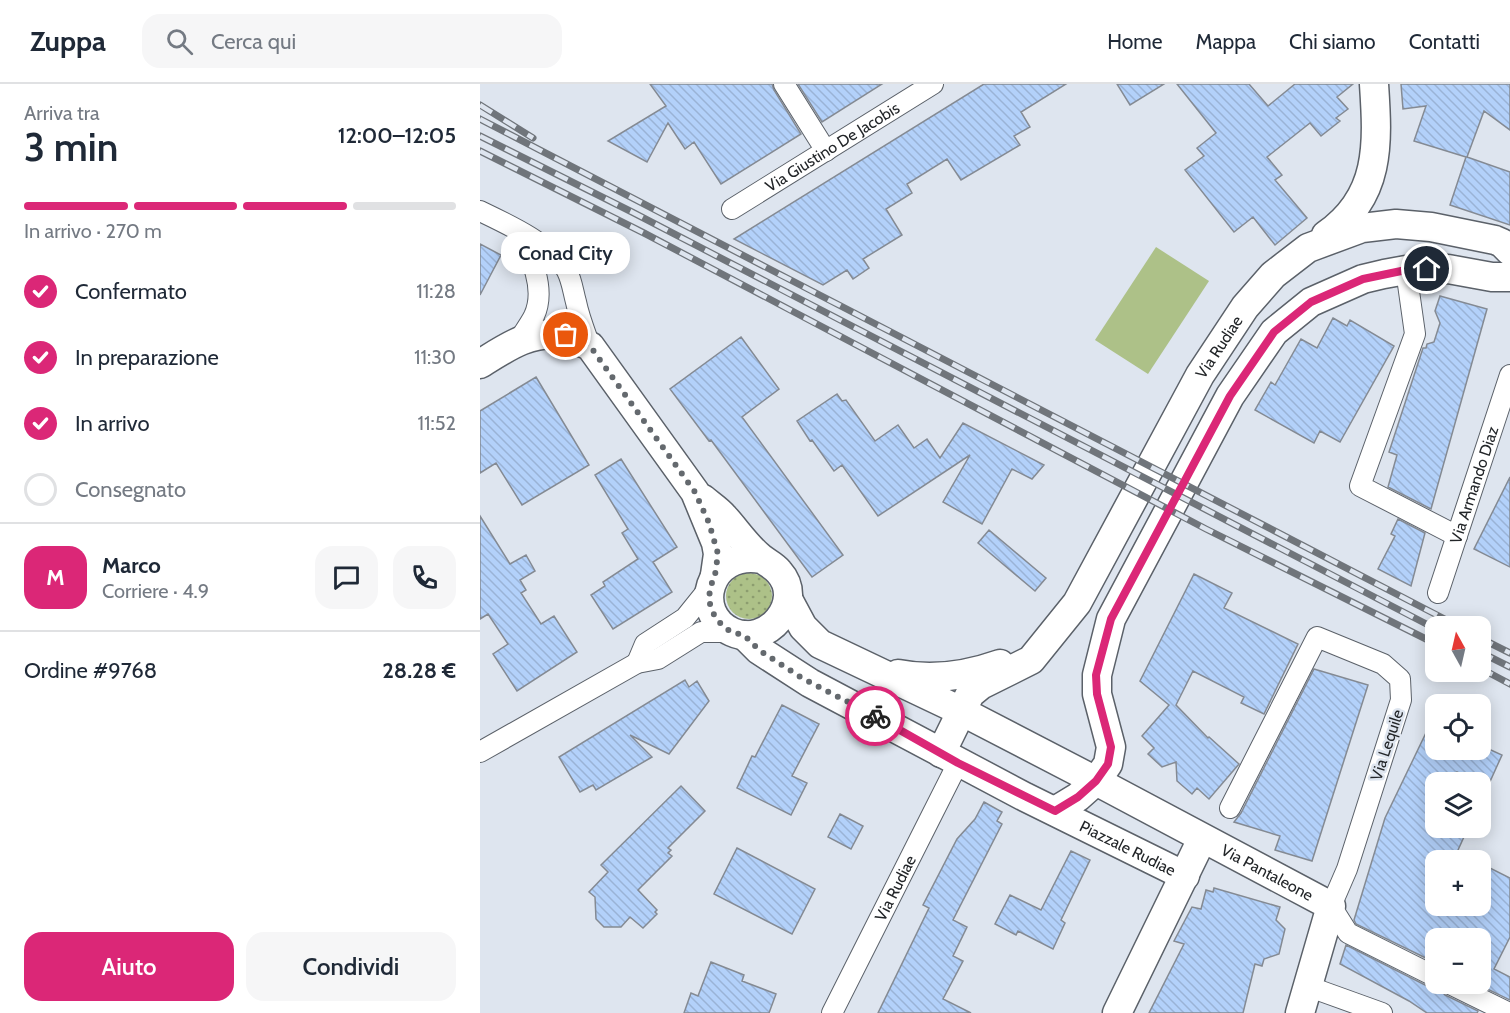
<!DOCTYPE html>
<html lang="it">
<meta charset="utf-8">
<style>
:root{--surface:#fff;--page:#f6f6f7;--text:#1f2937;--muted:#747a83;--line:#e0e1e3;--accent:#db2777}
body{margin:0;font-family:Cabin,sans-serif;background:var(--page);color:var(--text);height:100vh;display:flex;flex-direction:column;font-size:22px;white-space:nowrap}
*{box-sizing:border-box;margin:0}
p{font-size:20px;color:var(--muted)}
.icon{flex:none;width:33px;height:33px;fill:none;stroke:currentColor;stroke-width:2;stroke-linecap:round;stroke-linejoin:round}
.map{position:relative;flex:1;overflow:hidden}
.details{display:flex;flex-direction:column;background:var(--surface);width:480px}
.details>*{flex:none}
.needle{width:39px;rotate:352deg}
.fabs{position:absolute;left:945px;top:532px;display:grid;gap:12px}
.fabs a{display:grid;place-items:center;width:66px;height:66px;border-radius:12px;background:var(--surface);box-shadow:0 3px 15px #0003;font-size:30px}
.pin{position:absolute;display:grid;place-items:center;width:51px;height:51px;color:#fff;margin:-26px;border:3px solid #fff;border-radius:50%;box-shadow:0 2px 6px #0007}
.courier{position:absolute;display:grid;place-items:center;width:60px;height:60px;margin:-30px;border:4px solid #db2777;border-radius:50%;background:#fff;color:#222;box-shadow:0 2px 8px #0007}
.bubble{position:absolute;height:42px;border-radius:18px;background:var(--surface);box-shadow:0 3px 15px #0003;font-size:20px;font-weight:600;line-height:42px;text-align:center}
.headline em{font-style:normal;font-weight:600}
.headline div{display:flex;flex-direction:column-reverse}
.headline{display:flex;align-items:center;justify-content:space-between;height:102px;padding:0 24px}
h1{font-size:39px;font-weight:600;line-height:45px}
.bar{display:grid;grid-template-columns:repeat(4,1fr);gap:9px 6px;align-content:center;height:72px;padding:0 24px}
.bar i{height:8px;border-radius:4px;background:var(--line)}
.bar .selected{background:var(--accent)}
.bar p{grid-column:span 4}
.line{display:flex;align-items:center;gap:15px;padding:0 24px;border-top:2px solid var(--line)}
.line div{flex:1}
.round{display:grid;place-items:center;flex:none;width:63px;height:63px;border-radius:18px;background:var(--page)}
ol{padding:0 24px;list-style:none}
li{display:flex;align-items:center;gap:18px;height:66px}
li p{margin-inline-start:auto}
li .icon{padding:6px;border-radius:50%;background:var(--accent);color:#fff;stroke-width:4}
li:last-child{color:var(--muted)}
li i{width:33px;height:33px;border:3px solid var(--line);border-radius:50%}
.cta{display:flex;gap:12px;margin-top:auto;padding:12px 24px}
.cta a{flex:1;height:69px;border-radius:18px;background:var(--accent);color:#fff;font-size:24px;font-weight:600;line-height:69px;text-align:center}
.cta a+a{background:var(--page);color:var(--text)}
header{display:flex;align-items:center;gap:36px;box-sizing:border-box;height:84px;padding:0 30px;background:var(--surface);border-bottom:2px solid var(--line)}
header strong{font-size:28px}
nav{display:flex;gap:33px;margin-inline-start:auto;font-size:21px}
.search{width:420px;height:54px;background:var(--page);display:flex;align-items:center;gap:15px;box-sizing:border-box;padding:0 21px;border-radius:18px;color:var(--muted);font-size:22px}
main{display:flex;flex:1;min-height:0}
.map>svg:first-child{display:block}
</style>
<header>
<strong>Zuppa</strong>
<div class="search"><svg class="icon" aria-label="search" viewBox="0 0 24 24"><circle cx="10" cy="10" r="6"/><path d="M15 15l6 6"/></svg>Cerca qui</div>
<nav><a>Home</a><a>Mappa</a><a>Chi siamo</a><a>Contatti</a></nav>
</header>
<main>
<section class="details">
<div class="headline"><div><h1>3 min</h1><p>Arriva tra</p></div><em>12:00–12:05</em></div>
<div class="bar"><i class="selected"></i><i class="selected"></i><i class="selected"></i><i></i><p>In arrivo · 270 m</p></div>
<ol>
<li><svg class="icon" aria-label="check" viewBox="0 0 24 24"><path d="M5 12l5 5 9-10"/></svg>Confermato<p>11:28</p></li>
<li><svg class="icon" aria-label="check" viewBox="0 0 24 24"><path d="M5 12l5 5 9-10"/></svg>In preparazione<p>11:30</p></li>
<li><svg class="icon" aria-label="check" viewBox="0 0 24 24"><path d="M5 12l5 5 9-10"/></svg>In arrivo<p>11:52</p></li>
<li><i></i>Consegnato</li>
</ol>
<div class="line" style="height:108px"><b class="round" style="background:var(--accent);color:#fff">M</b><div><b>Marco</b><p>Corriere · 4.9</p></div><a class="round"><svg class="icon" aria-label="chat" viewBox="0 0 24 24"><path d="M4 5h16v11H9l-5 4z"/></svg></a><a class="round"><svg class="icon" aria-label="phone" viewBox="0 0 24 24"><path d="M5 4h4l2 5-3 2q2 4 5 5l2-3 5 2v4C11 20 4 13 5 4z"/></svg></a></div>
<div class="line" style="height:78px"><div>Ordine #9768</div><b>28.28 €</b></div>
<div class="cta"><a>Aiuto</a><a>Condividi</a></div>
</section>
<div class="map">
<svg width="1030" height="929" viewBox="0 0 1030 929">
<defs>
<pattern id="green-dots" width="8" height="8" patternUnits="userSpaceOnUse" patternTransform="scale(1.5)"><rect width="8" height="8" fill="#adc188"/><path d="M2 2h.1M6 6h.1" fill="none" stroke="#8c9d6f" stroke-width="1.8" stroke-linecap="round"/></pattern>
<pattern id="building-back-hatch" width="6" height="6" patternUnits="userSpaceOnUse" patternTransform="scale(1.5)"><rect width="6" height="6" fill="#b3d1fa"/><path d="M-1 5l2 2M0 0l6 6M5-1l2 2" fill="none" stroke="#9ab3d6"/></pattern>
</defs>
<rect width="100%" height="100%" fill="#dee5ef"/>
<path fill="url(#green-dots)" d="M246 512a23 23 0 1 1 46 0a23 23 0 1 1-46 0Z"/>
<path fill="#adc188" d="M676,163l53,34 -61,93 -53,-34z"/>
<path fill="url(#building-back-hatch)" stroke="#848a93" stroke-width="1.5" d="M170,0h122l2,6 27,44 -80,50 -27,-42 -9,7 -17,-26 -21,39 -39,-21 58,-35z
M318,0h84l-60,38z
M504,0h82l-45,28 9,15 -16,9 6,9 -59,35 -14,-21 -40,25 5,9 -26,16 16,26 -39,24 6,9 -16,11 -6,-9 -24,15 -89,-46z
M637,0h47l-34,21z
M697,0h72l19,22 27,-22h58l-16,13 11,12 -12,9 4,3 -19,15 -11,-13 -43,34 15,18 -7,5 32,38 -32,27 -22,-28 -19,15 -49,-62 19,-14 -7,-8 19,-15z
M921,0h109v46l-26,-19 -17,46 43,15v53l-60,-20 16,-48 -52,-16 12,-35 -23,3z
M0,160l21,11 -21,40z
M960,212l47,13 -56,200 -43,-22 9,-32 -8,-3 34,-104h3l1,-4 7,-2 6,-19 -5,-12z
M853,234l14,8 3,-6 44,26 -54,96 -20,-11 -6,12 -59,-33 16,-28 4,3 26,-46 16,9z
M261,253l38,52 -37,28 101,138 -31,22 -101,-137 -2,1 -39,-52z
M56,293l53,88 -67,40 -26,-42 -16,10v-62z
M357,310l5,7 4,-1 29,41 23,-16 16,23 13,-9 13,19 23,-35 81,42 -12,14 -20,-10 -30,55 -39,-22 27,-47 -92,61 -36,-51 -8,6 -22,-31 -2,1 -13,-20z
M141,375l56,88 -24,15 19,30 -59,37 -22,-34 14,-9 -2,-4 35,-23 -16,-26 6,-4 -33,-54z
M1030,393v90l-36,-18z
M0,432l30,48 16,-9 9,16 -15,9 6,10 -5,3 20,31 13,-8 23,36 -60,39 -24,-37 15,-10 -20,-30 -8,5z
M918,435l27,14 -14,53 -33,-17 17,-33 -4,-2z
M509,446l57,48 -11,13 -57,-48z
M714,490l38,19 -8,15 74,36 -34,70 -23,-11 3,-6 -51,-26 -17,34 32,33 1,-1 30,27 -30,35 -12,-11 -5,6 -15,-13 -1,-19 -14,5 -14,-13 6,-6 -12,-12 27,-31 -29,-24z
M834,585l54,16 -56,176 -37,-11 5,-14 -46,-14 7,-9z
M205,596l4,7 8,-6 12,20 -40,53 -39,-19 22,22 -56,33 -3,-5 -13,7 -21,-35z
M302,621l37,19 -27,52 15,7 -16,32 -54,-27 15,-32 3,1z
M956,628v38h55l11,5 -14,31 -31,-14 -5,11h-16v45h32l-15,33h-17v45h44v-43l30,15v59l-16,32 16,8v23l-33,-16h3v-45h-44v24l-80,-39 -2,-4 31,-102z
M201,702l24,25 -37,37 3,2 -3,3 4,3 -34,34 19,20 -2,2 2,2 -14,14 -13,-11 -9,10h-17l-8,-8 -1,-22 -6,-5 19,-20 -7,-7z
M504,718l18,10 -5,9 5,3 -49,96 14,7 -14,29 10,5 -20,38 28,14h-93l51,-105 -6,-3 34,-66 18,-20z
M360,730l23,12 -12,23 -23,-12z
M257,764l78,41 -23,45 -78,-40z
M591,767l19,9 -29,60 4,3 -12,26 -35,-18 -2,4 -21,-11 15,-29 31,15z
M734,804l66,19 -4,13 9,9 -6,25 -15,5 -2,7 -7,-2 -12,49h-94l35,-69 -10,-3 18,-34 9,2 5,-19 7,2z
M866,861l85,43h8l6,7 33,16 -1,2h-50l-18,-12 -69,-37z
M231,878l33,13 -2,6 34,13 -7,19h-85l7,-20 7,3z"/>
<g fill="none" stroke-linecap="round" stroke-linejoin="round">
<g stroke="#5b6169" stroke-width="22">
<g id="minor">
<path d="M304,0l42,67"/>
<path id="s1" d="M252,125l201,-125"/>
<path d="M0,127c25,12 75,35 87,60 5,10 6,20 9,31 3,15 9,30 14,44"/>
<path d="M38,147c12,24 29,57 16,85 -4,8 -10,16 -15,24"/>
<path d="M926,186l9,64 -55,152 97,50"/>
<path id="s2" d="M958,509l72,-218"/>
<path d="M157,579l8,-19 40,-26 25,-31"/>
<path d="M0,668l157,-89 21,-4 43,-27h30"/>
<path d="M750,724l87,-171 66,27 17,15 1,21 -54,169 -16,37 17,27 88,44"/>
<path d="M970,900l59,29"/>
<path d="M827,902l75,27"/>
<path id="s3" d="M352,929l126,-250"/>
</g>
</g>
<g stroke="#5b6169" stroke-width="31">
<g id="secondary">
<path d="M846,151c55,-38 52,-91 48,-151"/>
<path d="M0,280c27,-17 51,-34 84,-29 9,2 18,8 26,11l105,146 21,51 2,11 -3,21"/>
<path d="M223,415c7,6 15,11 21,18 12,13 23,30 37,41 6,5 12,7 18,14 27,30 -12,76 -47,60 -41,-19 -24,-82 29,-73"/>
<path id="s4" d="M308,515l15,28 17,17 141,67 135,70 235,125 -31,107"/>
<path id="s5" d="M264,551l15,15 51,33 215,114 160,79"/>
<path d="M418,590c35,7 68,2 102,-10"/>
<path id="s6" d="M461,669l29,-59 11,-9 50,-25 46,-57 123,-228 45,-68 28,-32 35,-27 54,-20 34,-4 35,3 64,13 7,3 8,8"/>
<path d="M575,727l23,-14 18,-16 12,-17 3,-17 -14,-53v-19l14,-56 119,-223 44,-64 37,-30 52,-23 21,-5 22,-4 42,-1 44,8h18"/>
<path d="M637,929l85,-174"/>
</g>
</g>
<use href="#minor" stroke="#fff" stroke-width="20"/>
<use href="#secondary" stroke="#fff" stroke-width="28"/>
<g stroke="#70757b" stroke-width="7">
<path id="rail" d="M0,21l53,33
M0,35l980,508
M0,52l152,76 804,417
M0,67l164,82 562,296 230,115
M1000,554l30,15
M1000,568l30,15
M1000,584l30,16"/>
</g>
<use href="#rail" stroke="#dee5ef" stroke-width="4.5" stroke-dasharray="14" stroke-linecap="butt"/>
</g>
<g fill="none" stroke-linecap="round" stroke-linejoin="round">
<path stroke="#64696e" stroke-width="6" stroke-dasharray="0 10.8" d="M86,251l24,11 105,146 14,31 9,31 -3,21 -5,13 -1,13 4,12 8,11 10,8 13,3 15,15 43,28 73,38"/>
<path stroke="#db2777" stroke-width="8" d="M395,632l83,47 97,48 23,-14 18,-16 12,-17 3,-17 -14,-53 -1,-19 15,-56 119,-223 44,-64 37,-30 52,-23 43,-9 21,-1"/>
</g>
<g text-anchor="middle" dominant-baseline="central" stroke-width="5" stroke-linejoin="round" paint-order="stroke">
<g font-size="16" fill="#232629" stroke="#dee5ef">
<text stroke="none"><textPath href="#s1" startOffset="118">Via Giustino De Jacobis</textPath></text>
<text stroke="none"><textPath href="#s6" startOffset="502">Via Rudiae</textPath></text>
<text stroke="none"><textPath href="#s2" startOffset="114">Via Armando Diaz</textPath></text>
<text transform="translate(907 661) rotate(-72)">Via Lequile</text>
<text stroke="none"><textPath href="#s5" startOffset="440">Piazzale Rudiae</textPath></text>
<text stroke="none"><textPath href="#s4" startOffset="558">Via Pantaleone</textPath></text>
<text stroke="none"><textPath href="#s3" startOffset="140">Via Rudiae</textPath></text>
</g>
</g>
</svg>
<div class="fabs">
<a><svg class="needle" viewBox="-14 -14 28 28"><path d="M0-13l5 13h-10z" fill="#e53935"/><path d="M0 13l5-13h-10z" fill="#747a83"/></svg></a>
<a><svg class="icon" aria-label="locate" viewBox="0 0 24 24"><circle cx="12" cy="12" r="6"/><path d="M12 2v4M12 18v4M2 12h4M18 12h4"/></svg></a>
<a><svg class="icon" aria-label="layers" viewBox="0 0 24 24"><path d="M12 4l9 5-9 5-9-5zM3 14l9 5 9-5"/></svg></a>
<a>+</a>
<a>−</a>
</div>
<div class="pin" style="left:86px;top:251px;background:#ea580c"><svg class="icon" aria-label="bag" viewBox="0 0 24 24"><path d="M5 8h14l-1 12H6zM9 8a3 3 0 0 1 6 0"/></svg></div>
<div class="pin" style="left:947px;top:185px;background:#1f2937"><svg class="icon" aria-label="home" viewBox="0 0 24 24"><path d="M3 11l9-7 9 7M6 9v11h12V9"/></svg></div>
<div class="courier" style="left:395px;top:632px"><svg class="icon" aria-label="bike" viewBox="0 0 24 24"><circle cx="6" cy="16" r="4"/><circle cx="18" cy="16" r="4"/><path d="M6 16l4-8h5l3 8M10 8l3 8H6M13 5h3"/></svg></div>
<div class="bubble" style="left:21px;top:148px;width:129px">Conad City</div>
</div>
</main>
